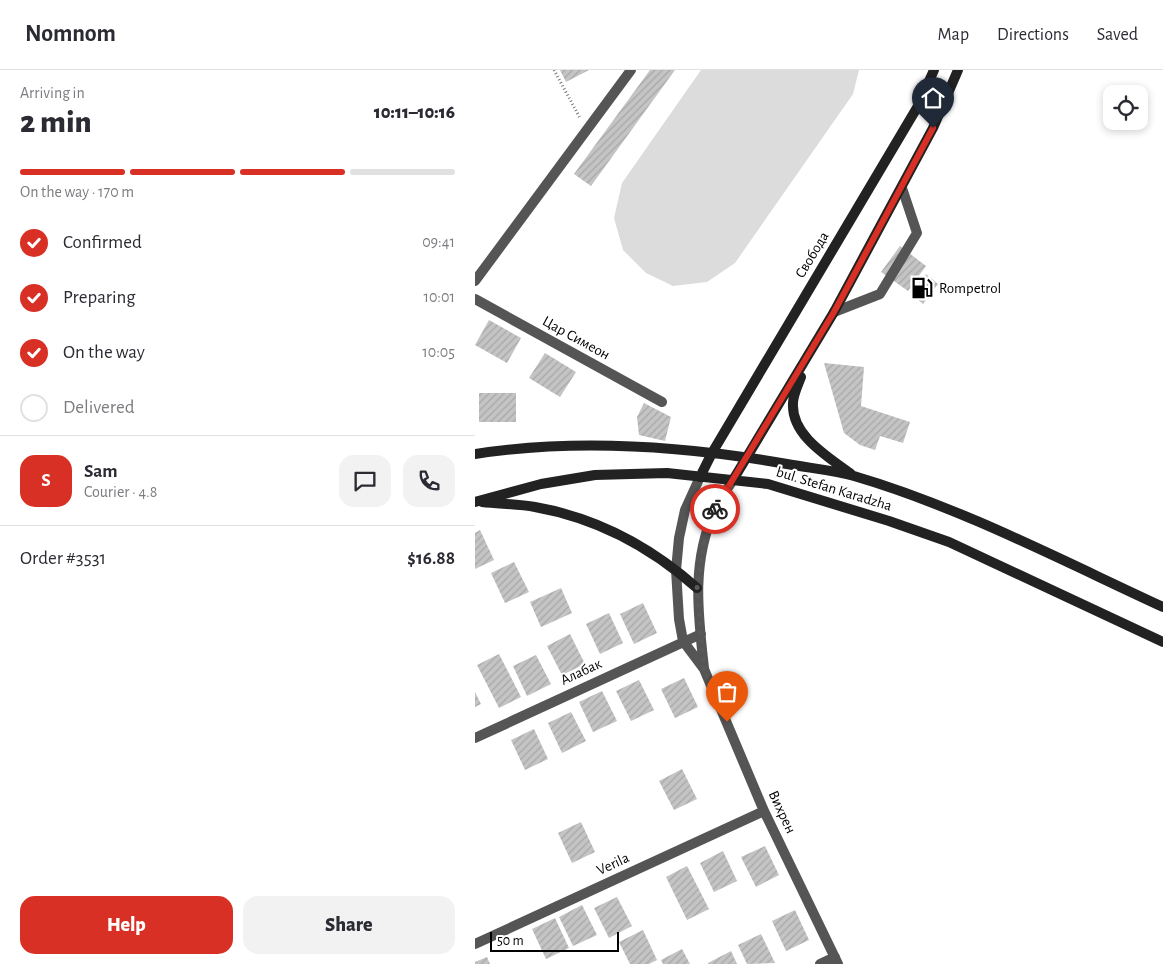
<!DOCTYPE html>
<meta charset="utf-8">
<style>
:root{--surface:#fff;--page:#f2f2f3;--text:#2b2b33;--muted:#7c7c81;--line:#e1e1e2;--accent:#d93025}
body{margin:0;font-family:"Alegreya Sans",sans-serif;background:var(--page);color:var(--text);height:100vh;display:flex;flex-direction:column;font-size:19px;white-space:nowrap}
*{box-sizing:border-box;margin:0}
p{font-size:16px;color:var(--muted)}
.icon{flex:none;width:28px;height:28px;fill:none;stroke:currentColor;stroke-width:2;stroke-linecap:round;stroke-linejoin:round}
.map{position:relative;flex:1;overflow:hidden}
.side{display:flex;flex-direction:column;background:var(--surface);width:475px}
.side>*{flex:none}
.buttons{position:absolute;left:628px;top:15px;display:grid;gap:10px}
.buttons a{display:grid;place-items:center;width:45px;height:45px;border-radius:10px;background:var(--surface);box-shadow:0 2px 8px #0003;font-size:25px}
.scale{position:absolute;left:15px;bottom:12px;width:129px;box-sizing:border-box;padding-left:5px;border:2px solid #000;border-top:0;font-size:14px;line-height:18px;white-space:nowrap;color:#000;-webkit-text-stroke:4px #fff;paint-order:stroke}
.pin{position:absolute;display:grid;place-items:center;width:42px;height:42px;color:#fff;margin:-51px -21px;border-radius:50% 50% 50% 0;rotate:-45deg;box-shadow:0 0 5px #0007}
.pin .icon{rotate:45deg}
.courier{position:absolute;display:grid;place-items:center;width:50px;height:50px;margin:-25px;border:4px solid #d93025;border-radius:50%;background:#fff;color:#222;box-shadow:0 1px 6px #0007}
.summary em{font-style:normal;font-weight:800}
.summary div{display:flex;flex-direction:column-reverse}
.summary{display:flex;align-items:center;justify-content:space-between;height:85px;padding:0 20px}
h1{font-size:32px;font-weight:800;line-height:38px}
.bar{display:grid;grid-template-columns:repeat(4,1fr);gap:8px 5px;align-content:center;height:60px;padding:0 20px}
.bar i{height:6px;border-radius:4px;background:var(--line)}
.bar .on{background:var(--accent)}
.bar p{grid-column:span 4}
.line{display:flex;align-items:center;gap:12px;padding:0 20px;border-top:1px solid var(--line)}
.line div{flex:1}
.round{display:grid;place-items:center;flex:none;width:52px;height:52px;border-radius:15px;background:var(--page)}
ol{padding:0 20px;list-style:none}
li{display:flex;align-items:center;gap:15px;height:55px}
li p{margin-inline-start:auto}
li .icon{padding:5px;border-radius:50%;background:var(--accent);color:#fff;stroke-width:4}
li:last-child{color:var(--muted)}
li i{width:28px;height:28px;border:2px solid var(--line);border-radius:50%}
.button{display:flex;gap:10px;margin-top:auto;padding:10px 20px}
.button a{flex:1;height:58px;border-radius:15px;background:var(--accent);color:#fff;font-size:20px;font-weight:800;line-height:58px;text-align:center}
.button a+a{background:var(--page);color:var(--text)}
header{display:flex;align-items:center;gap:30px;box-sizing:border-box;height:70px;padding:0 25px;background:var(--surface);border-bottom:1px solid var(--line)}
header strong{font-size:24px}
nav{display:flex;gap:28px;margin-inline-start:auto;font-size:18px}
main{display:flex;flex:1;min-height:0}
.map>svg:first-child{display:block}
</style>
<header>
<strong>Nomnom</strong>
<nav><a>Map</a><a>Directions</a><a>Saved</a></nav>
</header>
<main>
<section class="side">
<div class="summary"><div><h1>2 min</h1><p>Arriving in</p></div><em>10:11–10:16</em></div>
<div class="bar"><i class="on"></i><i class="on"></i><i class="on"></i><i></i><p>On the way · 170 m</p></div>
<ol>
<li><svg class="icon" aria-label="check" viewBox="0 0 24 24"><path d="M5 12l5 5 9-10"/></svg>Confirmed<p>09:41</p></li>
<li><svg class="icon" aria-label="check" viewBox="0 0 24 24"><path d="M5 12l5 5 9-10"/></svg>Preparing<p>10:01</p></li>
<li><svg class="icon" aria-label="check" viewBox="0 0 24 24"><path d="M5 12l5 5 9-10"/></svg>On the way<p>10:05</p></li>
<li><i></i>Delivered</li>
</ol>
<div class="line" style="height:90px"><b class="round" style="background:var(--accent);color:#fff">S</b><div><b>Sam</b><p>Courier · 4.8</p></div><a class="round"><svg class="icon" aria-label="chat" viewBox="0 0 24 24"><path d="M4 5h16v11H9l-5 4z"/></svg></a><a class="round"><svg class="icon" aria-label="phone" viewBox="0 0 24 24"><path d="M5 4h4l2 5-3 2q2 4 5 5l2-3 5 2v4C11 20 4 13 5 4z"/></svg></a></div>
<div class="line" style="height:65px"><div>Order #3531</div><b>$16.88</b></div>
<div class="button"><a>Help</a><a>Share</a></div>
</section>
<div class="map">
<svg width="688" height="894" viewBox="0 0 688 894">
<defs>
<pattern id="building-hatch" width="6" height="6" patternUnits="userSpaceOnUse" patternTransform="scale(1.25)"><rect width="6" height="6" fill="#c4c4c4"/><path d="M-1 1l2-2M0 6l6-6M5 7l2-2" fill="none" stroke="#a7a7a7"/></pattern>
</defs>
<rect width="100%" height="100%" fill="#fff"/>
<path fill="#dcdcdc" d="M226,0h158l-6,24 -118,169 -28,19 -34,4 -27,-13 -23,-23 -9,-32 8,-35z"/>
<path fill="url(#building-hatch)" d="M85,0h29l-23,12z
M175,0h25l-84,116 -17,-12z
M425,176l26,20 -18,25 -27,-19z
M451,204l12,10 -15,20 -12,-10z
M14,250l32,18 -14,25 -32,-18z
M70,283l31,19 -16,25 -31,-19z
M349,293l40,4 -3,39 49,16 -7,21 -23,-7 -5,14 -15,-5 -16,-12z
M4,323h37v29h-37z
M169,333l27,14 -6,24 -26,-6 -2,-18z
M5,460l14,30 -19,9v-36z
M39,492l15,30 -24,11 -14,-30z
M86,518l11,25 -31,14 -11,-25z
M168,533l14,30 -23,11 -14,-30z
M134,543l14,30 -23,11 -14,-30z
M95,564l15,30 -23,11 -15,-29z
M24,584l22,43 -22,11 -22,-43z
M61,585l15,29 -24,12 -14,-30z
M209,608l14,29 -23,11 -14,-29z
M164,610l15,30 -23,11 -15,-30z
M127,621l15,30 -24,11 -14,-30z
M0,622l6,12 -6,3z
M96,642l15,29 -24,12 -14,-30z
M59,659l14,30 -23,11 -14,-30z
M207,699l15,30 -23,11 -15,-29z
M106,752l14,30 -23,11 -14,-30z
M290,776l14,29 -23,12 -15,-30z
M248,781l14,30 -23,11 -14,-29z
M212,796l22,43 -22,11 -21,-43z
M142,827l15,29 -23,12 -15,-30z
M107,835l15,30 -24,11 -14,-29z
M320,840l14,30 -23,11 -14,-30z
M80,848l14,30 -23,11 -14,-30z
M168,860l14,30 -8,4h-19l-11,-22z
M286,864l14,29 -28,1 -9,-19z
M207,879l8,15h-27l-2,-4z
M256,881l6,13h-29v-1z
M12,887l3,7h-15v-2z"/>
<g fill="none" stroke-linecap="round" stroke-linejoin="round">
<path stroke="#777" stroke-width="3" stroke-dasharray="1 2.5" stroke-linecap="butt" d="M79,0l26,48"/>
<path stroke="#555" stroke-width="10" d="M359,242l46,-18 37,-61 -15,-45"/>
<path stroke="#555" stroke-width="10" d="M0,211l156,-211
M0,229l187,103
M225,407l-15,33 -6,28 -3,32 3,49 4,22 21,28 60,142 74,153
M229,598c-6,-54 -13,-107 11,-158 4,-11 12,-20 18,-30
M0,668l226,-104
M0,874l289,-133
M345,894l15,-7"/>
<path stroke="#222" stroke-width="10" d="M326,307c-3,8 -8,18 -8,26 -2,33 36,54 58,71
M0,384c103,-16 210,-8 312,10 22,4 45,6 67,12 106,31 209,85 309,131
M225,407l12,-24 206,-347 16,-36
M258,410l101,-168 99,-184 25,-58
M0,432l66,-18 54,-9 72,-2 101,11 121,37 60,21 214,100
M7,432c18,2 36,2 53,5 62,11 116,40 162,81"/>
</g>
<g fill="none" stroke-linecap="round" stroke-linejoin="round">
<path stroke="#595959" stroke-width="5" stroke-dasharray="0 9" d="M240,439l-10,27 -8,52 7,81 23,53"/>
<path stroke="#d93025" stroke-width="6" d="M240,439l119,-197 99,-184"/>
</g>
<defs>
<g id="fuel-bare" transform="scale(1.725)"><path d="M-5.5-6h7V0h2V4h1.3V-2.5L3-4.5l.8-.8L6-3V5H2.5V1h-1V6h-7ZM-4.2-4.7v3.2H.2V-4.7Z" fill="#000" stroke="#fff" stroke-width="2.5" paint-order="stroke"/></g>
</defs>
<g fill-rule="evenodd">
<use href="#fuel-bare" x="447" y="218"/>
</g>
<g text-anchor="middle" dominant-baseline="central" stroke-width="4" stroke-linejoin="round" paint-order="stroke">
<g font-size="15" fill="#000" stroke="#fff">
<text transform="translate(337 185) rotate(-59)">Свобода</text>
<text transform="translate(101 268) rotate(29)">Цар Симеон</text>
<text transform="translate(359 419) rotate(17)">bul. Stefan Karadzha</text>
<text transform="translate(106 602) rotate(-25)">Алабак</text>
<text transform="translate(307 742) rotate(65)">Вихрен</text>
<text transform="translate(138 794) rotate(-25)">Verila</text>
</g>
<g font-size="15" fill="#000" stroke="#fff" text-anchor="start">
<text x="464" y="218">Rompetrol</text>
</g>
</g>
</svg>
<div class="buttons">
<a><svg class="icon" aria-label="locate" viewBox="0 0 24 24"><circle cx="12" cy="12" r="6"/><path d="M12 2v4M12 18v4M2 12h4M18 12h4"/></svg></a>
</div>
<div class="scale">50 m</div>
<div class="pin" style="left:252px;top:652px;background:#ea580c"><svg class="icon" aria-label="bag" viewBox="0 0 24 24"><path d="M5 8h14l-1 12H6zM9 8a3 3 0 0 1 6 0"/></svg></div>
<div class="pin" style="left:458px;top:58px;background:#1f2937"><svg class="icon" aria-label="home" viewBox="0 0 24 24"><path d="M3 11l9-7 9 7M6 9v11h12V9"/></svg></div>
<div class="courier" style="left:240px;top:439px"><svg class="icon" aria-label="bike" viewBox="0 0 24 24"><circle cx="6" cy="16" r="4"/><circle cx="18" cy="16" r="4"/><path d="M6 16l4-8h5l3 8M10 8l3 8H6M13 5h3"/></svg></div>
</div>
</main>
